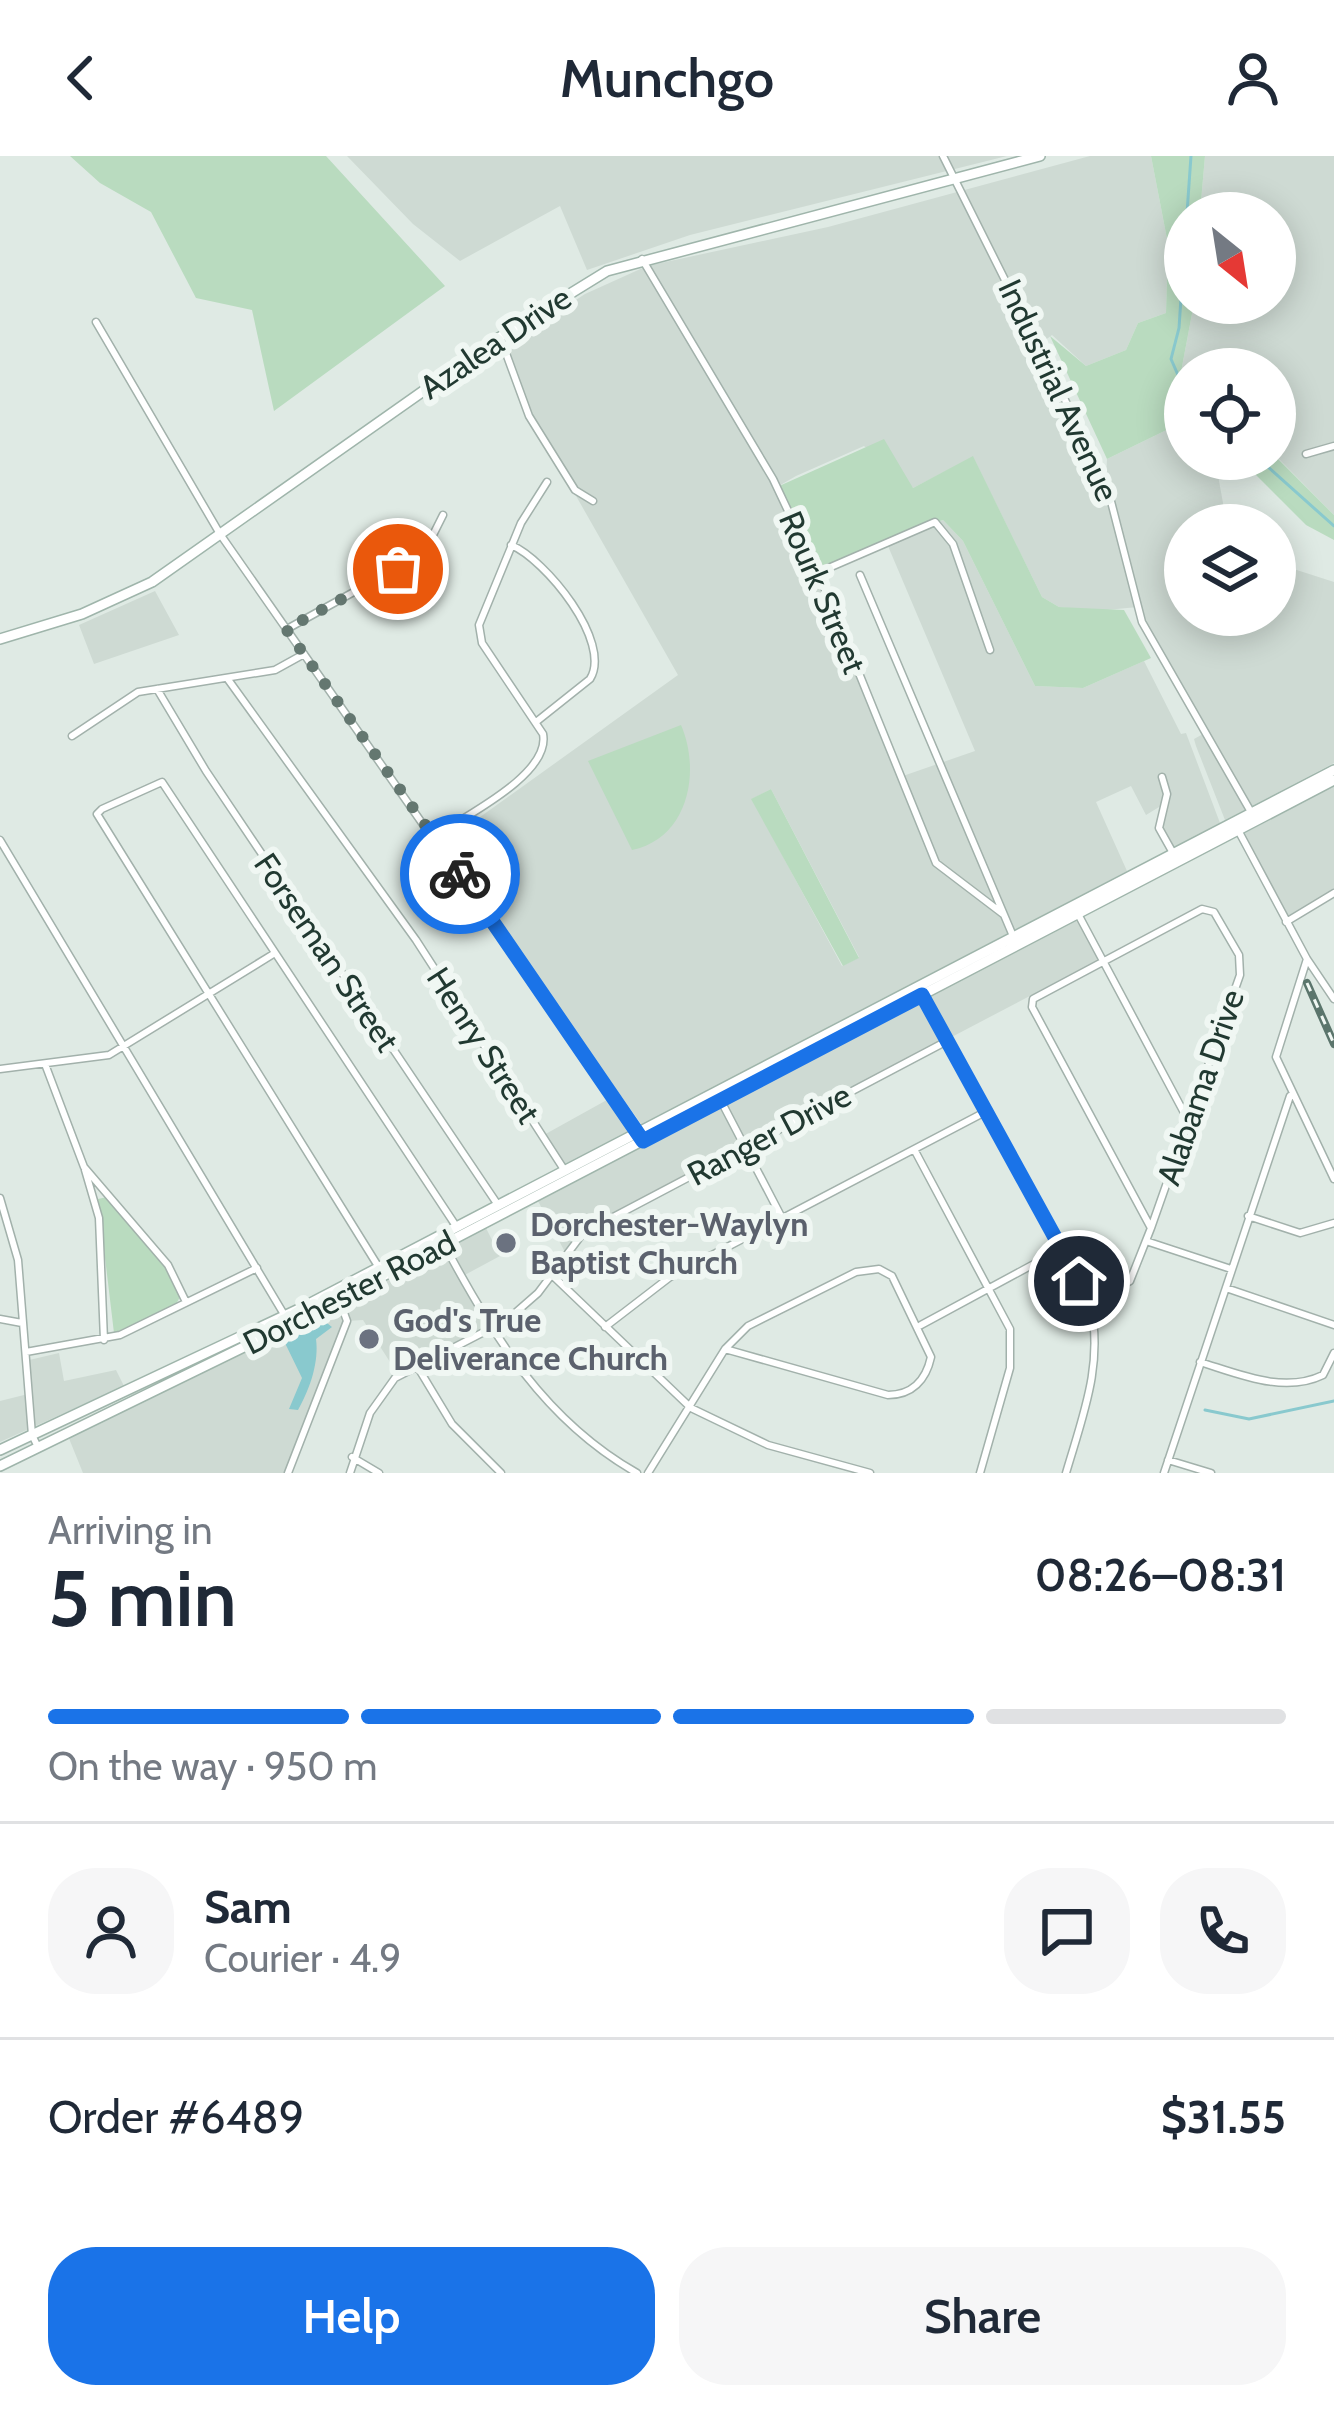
<!DOCTYPE html>
<meta charset="utf-8">
<style>
:root{--surface:#fff;--page:#f6f6f7;--text:#1f2937;--muted:#747a83;--line:#e0e1e3;--accent:#1a73e8}
body{margin:0;font-family:Cabin,sans-serif;background:var(--page);color:var(--text);height:100vh;display:flex;flex-direction:column;font-size:45px;white-space:nowrap}
*{box-sizing:border-box;margin:0}
p{font-size:39px;color:var(--muted)}
.icon{flex:none;width:66px;height:66px;fill:none;stroke:currentColor;stroke-width:2;stroke-linecap:round;stroke-linejoin:round}
.map{position:relative;height:1317px;overflow:hidden}
.details{display:flex;flex-direction:column;background:var(--surface);flex:1}
.details>*{flex:none}
.needle{width:78px;rotate:150deg}
.controls{position:absolute;left:1164px;top:36px;display:grid;gap:24px}
.controls a{display:grid;place-items:center;width:132px;height:132px;border-radius:50%;background:var(--surface);box-shadow:0 6px 30px #0003;font-size:60px}
.pin{position:absolute;display:grid;place-items:center;width:102px;height:102px;color:#fff;margin:-51px;border:6px solid #fff;border-radius:50%;box-shadow:0 3px 12px #0007}
.courier{position:absolute;display:grid;place-items:center;width:120px;height:120px;margin:-60px;border:9px solid #1a73e8;border-radius:50%;background:#fff;color:#222;box-shadow:0 3px 15px #0007}
.head em{font-style:normal;font-weight:600}
.head div{display:flex;flex-direction:column-reverse}
.head{display:flex;align-items:center;justify-content:space-between;height:204px;padding:0 48px}
h1{font-size:78px;font-weight:600;line-height:90px}
.bar{display:grid;grid-template-columns:repeat(4,1fr);gap:18px 12px;align-content:center;height:144px;padding:0 48px}
.bar i{height:15px;border-radius:9px;background:var(--line)}
.bar .active{background:var(--accent)}
.bar p{grid-column:span 4}
.line{display:flex;align-items:center;gap:30px;padding:0 48px;border-top:3px solid var(--line)}
.line div{flex:1}
.round{display:grid;place-items:center;flex:none;width:126px;height:126px;border-radius:48px;background:var(--page)}
.cta{display:flex;gap:24px;margin-top:auto;padding:24px 48px}
.cta a{flex:1;height:138px;border-radius:48px;background:var(--accent);color:#fff;font-size:48px;font-weight:600;line-height:138px;text-align:center}
.cta a+a{background:var(--page);color:var(--text)}
header{display:flex;justify-content:space-between;align-items:center;height:156px;padding:0 48px;background:var(--surface);font-size:54px;font-weight:600}
.map>svg:first-child{display:block}
</style>
<header><svg class="icon" aria-label="back" viewBox="0 0 24 24"><path d="M15 5l-7 7 7 7"/></svg>Munchgo<svg class="icon" aria-label="person" viewBox="0 0 24 24"><circle cx="12" cy="8" r="4"/><path d="M4 21q1-7 8-7t8 7"/></svg></header>
<div class="map">
<svg width="1334" height="1317" viewBox="0 0 1334 1317">
<rect width="100%" height="100%" fill="#dfeae4"/>
<path fill="#cedad3" fill-rule="evenodd" d="M347,0h660l-317,79 -103,35 -27,-64 -100,55 -47,-37z
M1090,0h61l17,88 -2,69 -28,10 -12,27 -40,16 -34,-31 -12,9 66,135 1,-20 78,-38v38h30l12,66h-42v90h90v-52l59,19v181l-109,57 -29,-74 -2,-7 9,-5 -43,-75 -22,-52 -43,4 -36,-4 -17,-10 -69,-140 -60,31 -49,-42 -68,30 -19,11 123,290 75,-26 -90,-212 58,-19 20,21 72,145 48,2 61,-27 37,73 5,-1 34,90 -49,26 -10,-16 3,-29 -18,11 -15,-29 -35,16 31,69 -485,254 -201,-280 237,-170 -160,-281 -12,-48 79,-52 62,-28 181,-39zM771,633l88,168 -1,1 -16,8 -90,-167z
M1205,0h129v359l-59,-60v-86h-90v8l-4,-5 13,-69h81v-90h-75z
M155,435l24,44 -85,29 -15,-39z
M1334,630v107l-48,29 -45,-87z
M1080,762l22,40 -506,266 -30,30 -28,-53z
M614,940l22,32 -74,39 -20,-31z
M486,1072l14,28 -39,21 28,53 -90,46 -36,-56 -16,1 -59,152h-205l-15,-37z
M59,1197l5,28 52,-11 8,16 -124,56v-41l28,-7 -3,-33z"/>
<path fill="#b9dbbf" d="M70,0h256l119,130 -171,125 -22,-101 -56,-12 -45,-86 -51,-29z
M1151,0h54l-5,57h-15v90h9l-13,69 4,49 -78,38 -57,-123 36,30 40,-16 12,-27 28,-10 2,-69z
M884,283l29,49 60,-32 69,141 17,10 65,3 27,48 -68,30 -48,-2 -72,-145 -20,-21 -50,16 -76,37 -40,-86z
M1275,300l59,59v25l-28,-15 -66,-66z
M681,569c20,46 8,113 -49,125l-44,-89z
M771,633l88,169 -16,8 -92,-167z
M107,1041l59,70 14,30 -5,9 -61,27 -16,-134z"/>
<path fill="#89c9ce" d="M323,1164l9,7 -16,12c3,22 -5,48 -18,71l-9,-1 13,-31 -18,-37z"/>
<g fill="none" stroke-linecap="round" stroke-linejoin="round">
<path stroke="#89c9ce" stroke-width="3" d="M1187,57l4,-57
M1185,82l-6,90 -8,31 14,32
M1259,303l75,67
M1205,1254l44,9 85,-18"/>
<g stroke="#a2b1ab" stroke-width="9">
<path id="street" d="M943,0l163,326 36,140 109,190
M642,103l131,220 51,108 112,276 67,51
M96,166l124,212 418,598
M500,181l29,79 46,74 18,11
M1306,298l28,-8
M511,389c34,14 102,97 79,134l-54,43
M817,417l118,-51 18,22 37,106
M860,419l153,361
M287,473l137,-76 19,-38
M227,522l189,262 149,231
M157,533l49,82 292,434
M72,580l66,-44 137,-22 29,-16
M1162,621l5,17 -8,34 14,25
M1238,674l69,129 27,40
M435,680c30,-20 116,-62 108,-102l-61,-91 -3,-18 42,-102 26,-41
M0,684l285,476
M1078,758l111,208
M1286,766l48,-29
M1307,803l-31,98 58,122
M921,838l169,309c14,60 -7,112 -24,170
M45,908l39,103 84,98 18,37
M0,913l109,-14 166,-102
M720,943l62,119
M915,995l95,178v39l-30,105
M85,1014l14,48 5,122
M0,1042l18,62 14,175 6,12
M1248,1060l52,17 34,-10
M1149,1086l82,27
M445,1090c48,90 100,175 192,227
M378,1110l-281,-452 5,-5 60,-27 294,444
M552,1119l139,133 77,37 102,28
M1226,1132l108,37
M1090,1147l40,-22 21,-53 -119,-221 1,-8 169,-90 12,3 25,43 1,20 -89,253
M0,1163l22,4
M921,1169l139,-75
M605,1171l65,-50 315,-165
M26,1196l94,-17 137,-67
M1200,1206c39,12 84,32 123,13l11,-22
M417,1210l35,58 49,49
M352,1301l27,16
M1168,1304l43,13
M288,1317l59,-152 -8,-22
M350,1317l20,-60 25,-35 112,-58 31,-27 45,-60 364,-192
M648,1317l77,-124 23,-23 108,-54 23,-3 13,7 39,81c-5,23 -19,38 -43,38l-163,-46
M1164,1317l126,-377"/>
</g>
<g stroke="#9fb5ab" stroke-width="12">
<path id="secondary" d="M0,483l82,-25 70,-32 348,-245 107,-66 433,-115
M0,1294l299,-141 1035,-539
M0,1310l289,-141 1045,-545"/>
</g>
<use href="#street" stroke="#fff" stroke-width="6"/>
<use href="#secondary" stroke="#fff" stroke-width="9"/>
<g stroke="#5b756c" stroke-width="8">
<path id="rail" d="M1307,827l27,61"/>
</g>
<use href="#rail" stroke="#f0f7f3" stroke-width="3" stroke-dasharray="9" stroke-linecap="butt"/>
</g>
<g fill="none" stroke-linecap="round" stroke-linejoin="round">
<path stroke="#647770" stroke-width="12" stroke-dasharray="0 21.6" d="M398,413l-112,60 174,245"/>
<path stroke="#1a73e8" stroke-width="15" d="M460,718l183,267 279,-146 157,286"/>
</g>
<g fill="#6b7280" stroke="#f0f7f3" stroke-width="4.5">
<circle cx="506" cy="1087" r="12"/>
<circle cx="369" cy="1183" r="12"/>
</g>
<g text-anchor="middle" dominant-baseline="central" stroke-width="12" stroke-linejoin="round" paint-order="stroke">
<g font-size="33" fill="#213931" stroke="#f0f7f3">
<text transform="translate(495 186) rotate(-34)">Azalea Drive</text>
<text transform="translate(1059 234) rotate(65)">Industrial Avenue</text>
<text transform="translate(823 436) rotate(67)">Rourk Street</text>
<text transform="translate(327 796) rotate(56)">Forseman Street</text>
<text transform="translate(484 889) rotate(57)">Henry Street</text>
<text transform="translate(1200 931) rotate(-71)">Alabama Drive</text>
<text transform="translate(769 978) rotate(-28)">Ranger Drive</text>
<text transform="translate(349 1136) rotate(-27)">Dorchester Road</text>
</g>
<g font-size="33" font-weight="bold" fill="#5b616d" stroke="#f0f7f3" text-anchor="start">
<text x="530" y="1068">Dorchester-Waylyn<tspan x="530" dy="38">Baptist Church</tspan></text>
<text x="393" y="1164">God's True<tspan x="393" dy="38">Deliverance Church</tspan></text>
</g>
</g>
</svg>
<div class="controls">
<a><svg class="needle" viewBox="-14 -14 28 28"><path d="M0-13l5 13h-10z" fill="#e53935"/><path d="M0 13l5-13h-10z" fill="#747a83"/></svg></a>
<a><svg class="icon" aria-label="locate" viewBox="0 0 24 24"><circle cx="12" cy="12" r="6"/><path d="M12 2v4M12 18v4M2 12h4M18 12h4"/></svg></a>
<a><svg class="icon" aria-label="layers" viewBox="0 0 24 24"><path d="M12 4l9 5-9 5-9-5zM3 14l9 5 9-5"/></svg></a>
</div>
<div class="pin" style="left:398px;top:413px;background:#ea580c"><svg class="icon" aria-label="bag" viewBox="0 0 24 24"><path d="M5 8h14l-1 12H6zM9 8a3 3 0 0 1 6 0"/></svg></div>
<div class="pin" style="left:1079px;top:1125px;background:#1f2937"><svg class="icon" aria-label="home" viewBox="0 0 24 24"><path d="M3 11l9-7 9 7M6 9v11h12V9"/></svg></div>
<div class="courier" style="left:460px;top:718px"><svg class="icon" aria-label="bike" viewBox="0 0 24 24"><circle cx="6" cy="16" r="4"/><circle cx="18" cy="16" r="4"/><path d="M6 16l4-8h5l3 8M10 8l3 8H6M13 5h3"/></svg></div>
</div>
<section class="details">
<div class="head"><div><h1>5 min</h1><p>Arriving in</p></div><em>08:26–08:31</em></div>
<div class="bar"><i class="active"></i><i class="active"></i><i class="active"></i><i></i><p>On the way · 950 m</p></div>
<div class="line" style="height:216px"><a class="round"><svg class="icon" aria-label="person" viewBox="0 0 24 24"><circle cx="12" cy="8" r="4"/><path d="M4 21q1-7 8-7t8 7"/></svg></a><div><b>Sam</b><p>Courier · 4.9</p></div><a class="round"><svg class="icon" aria-label="chat" viewBox="0 0 24 24"><path d="M4 5h16v11H9l-5 4z"/></svg></a><a class="round"><svg class="icon" aria-label="phone" viewBox="0 0 24 24"><path d="M5 4h4l2 5-3 2q2 4 5 5l2-3 5 2v4C11 20 4 13 5 4z"/></svg></a></div>
<div class="line" style="height:156px"><div>Order #6489</div><b>$31.55</b></div>
<div class="cta"><a>Help</a><a>Share</a></div>
</section>
